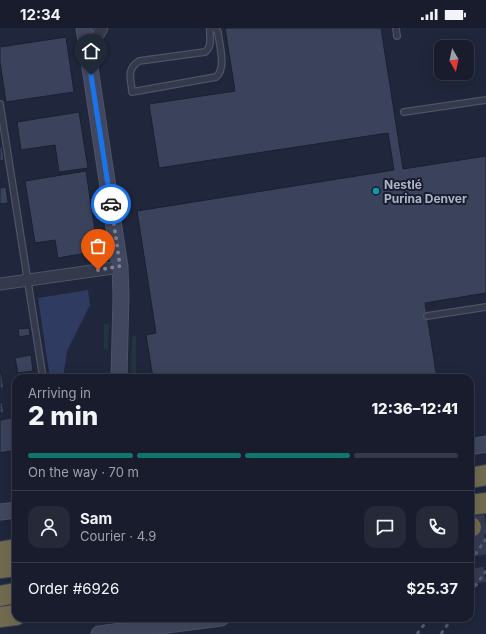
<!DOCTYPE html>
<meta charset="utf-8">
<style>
:root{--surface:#181c2c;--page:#252938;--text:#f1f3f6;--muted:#9fa1a9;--line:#363a48;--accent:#0f766e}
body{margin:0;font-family:Inter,sans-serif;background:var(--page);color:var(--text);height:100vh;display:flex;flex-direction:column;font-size:15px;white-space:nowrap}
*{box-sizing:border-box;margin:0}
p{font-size:13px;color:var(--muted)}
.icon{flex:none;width:22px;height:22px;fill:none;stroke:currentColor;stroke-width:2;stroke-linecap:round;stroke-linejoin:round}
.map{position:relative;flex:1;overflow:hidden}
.panel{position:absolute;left:12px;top:346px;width:462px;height:248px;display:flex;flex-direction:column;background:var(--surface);border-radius:12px;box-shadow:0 4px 16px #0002,0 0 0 1px var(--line)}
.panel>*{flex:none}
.needle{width:26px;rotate:171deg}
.buttons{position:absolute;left:434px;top:12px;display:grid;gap:8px}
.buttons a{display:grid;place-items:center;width:40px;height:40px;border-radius:8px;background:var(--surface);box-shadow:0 4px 16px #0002,0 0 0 1px var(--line);font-size:20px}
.pin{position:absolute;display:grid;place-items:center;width:34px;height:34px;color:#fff;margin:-41px -17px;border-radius:50% 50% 50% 0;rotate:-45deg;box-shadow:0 0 4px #0007}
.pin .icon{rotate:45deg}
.courier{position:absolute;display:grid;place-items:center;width:40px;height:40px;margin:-20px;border:3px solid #1a73e8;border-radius:50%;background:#fff;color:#222;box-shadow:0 1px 5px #0007}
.head em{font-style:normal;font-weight:800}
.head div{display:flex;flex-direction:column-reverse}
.head{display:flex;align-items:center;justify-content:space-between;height:68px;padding:0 16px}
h1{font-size:26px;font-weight:800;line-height:30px}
.bar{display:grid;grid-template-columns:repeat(4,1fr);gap:6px 4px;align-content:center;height:48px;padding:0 16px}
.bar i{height:5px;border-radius:3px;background:var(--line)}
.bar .selected{background:var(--accent)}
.bar p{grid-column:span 4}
.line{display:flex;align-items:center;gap:10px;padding:0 16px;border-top:1px solid var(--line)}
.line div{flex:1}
.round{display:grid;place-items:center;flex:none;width:42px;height:42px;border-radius:12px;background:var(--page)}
.status{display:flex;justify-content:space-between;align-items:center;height:28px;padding:0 20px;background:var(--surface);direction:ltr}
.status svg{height:11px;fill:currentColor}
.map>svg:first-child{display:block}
</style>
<div class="status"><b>12:34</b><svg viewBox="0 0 49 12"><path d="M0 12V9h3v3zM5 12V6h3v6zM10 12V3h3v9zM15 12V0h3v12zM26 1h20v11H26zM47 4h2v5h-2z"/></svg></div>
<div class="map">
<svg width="486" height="606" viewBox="0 0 486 606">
<rect width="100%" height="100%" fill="#20263b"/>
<path fill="#22343c" d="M104,296h5l-1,26 -4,-1z
M132,308h4v38h-5z"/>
<path fill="#303b61" d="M88,262l2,15 -23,46 -4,27h-13l-12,-80z"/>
<path fill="#3b425b" stroke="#1b2031" d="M225,0h156l22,141 83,-13v137l-61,10 12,75h-284l-7,-43 10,-2 -19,-122 257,-41 -6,-37 -229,35 -10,-64 86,-13z
M66,9l8,55 -68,10 -6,-40v-15z
M79,84l9,56 -29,4 -4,-27 -34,5 -4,-28z
M2,118l2,14 -4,1v-14z
M86,143l12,80 -40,7 -3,-18 -20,3 -10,-62z
M6,159l2,16 -8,1v-16z
M29,300l1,7 -11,2 -1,-8z
M31,327l2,16 -15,2 -3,-15z
M0,344h1l3,16h-4z
M2,374l2,11h-4v-10z
M16,389v33l-16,3v-33z"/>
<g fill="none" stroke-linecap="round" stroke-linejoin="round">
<path stroke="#353b50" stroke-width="15" stroke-dasharray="15 8" stroke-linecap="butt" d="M470,549l16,-3"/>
<path stroke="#353b50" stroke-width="20" stroke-dasharray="20 10" stroke-linecap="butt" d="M471,499l15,-3
M470,519l16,-3"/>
<g stroke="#4e5366" stroke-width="8">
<path id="service" d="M210,0c-1,9 3,18 -5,24l-66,9c-13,9 -8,17 -7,31l84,-15c11,-9 3,-32 2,-45l-3,-4
M396,0l1,8
M0,76l43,274
M404,84l82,-12
M427,288l59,-9"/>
</g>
<g stroke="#4e5366" stroke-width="13">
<path id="minor" d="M90,29l6,-18 6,-11
M0,256l120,-17"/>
</g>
<g stroke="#4e5366" stroke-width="17">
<path id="secondary" d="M84,0l36,239 1,29 -2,82
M470,419l16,-3
M0,484l16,-2
M99,606l122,-16"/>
</g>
<g stroke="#3b4052" stroke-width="22">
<path id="motorway" d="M470,450l16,-3
M470,477l16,-2
M470,499h1
M0,524l16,-3
M0,540l16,-2
M0,568l16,-3
M0,589l16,-2"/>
</g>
<use href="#service" stroke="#34394b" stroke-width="5.5"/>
<use href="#minor" stroke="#34394b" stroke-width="11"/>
<use href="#secondary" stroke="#41475e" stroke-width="15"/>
<use href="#motorway" stroke="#716b50" stroke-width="20"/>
<path stroke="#555c72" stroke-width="3" stroke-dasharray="4 4" stroke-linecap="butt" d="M470,533l16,-22
M470,565l16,-22
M417,606l12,-16
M441,606l11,-16"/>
</g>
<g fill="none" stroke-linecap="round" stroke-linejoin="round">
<path stroke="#7c8296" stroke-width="4" stroke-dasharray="0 7.2" d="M98,242l22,-4 -9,-62"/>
<path stroke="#1a73e8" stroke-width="5" d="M91,47l20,129"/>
</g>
<circle fill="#0f9aa8" stroke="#191e2f" stroke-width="1.5" cx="376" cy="163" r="4"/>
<g text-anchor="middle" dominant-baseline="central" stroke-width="4" stroke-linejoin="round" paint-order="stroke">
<g font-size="12" font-weight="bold" fill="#aeb3c7" stroke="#191e2f" text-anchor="start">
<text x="384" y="156">Nestlé<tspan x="384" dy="14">Purina Denver</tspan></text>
</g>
</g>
</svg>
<div class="buttons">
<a><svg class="needle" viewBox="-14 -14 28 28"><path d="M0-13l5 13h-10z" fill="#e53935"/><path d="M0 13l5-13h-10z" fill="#9fa1a9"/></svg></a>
</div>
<div class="pin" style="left:98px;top:242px;background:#ea580c"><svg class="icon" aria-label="bag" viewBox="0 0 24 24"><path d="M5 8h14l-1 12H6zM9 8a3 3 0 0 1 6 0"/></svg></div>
<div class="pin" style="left:91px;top:47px;background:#1f2937"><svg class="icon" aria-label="home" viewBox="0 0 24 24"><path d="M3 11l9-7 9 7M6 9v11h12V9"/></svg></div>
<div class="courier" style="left:111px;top:176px"><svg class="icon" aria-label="car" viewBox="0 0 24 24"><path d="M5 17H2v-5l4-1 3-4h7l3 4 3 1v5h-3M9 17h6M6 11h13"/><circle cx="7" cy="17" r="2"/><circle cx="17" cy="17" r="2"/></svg></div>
<section class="panel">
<div class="head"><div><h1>2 min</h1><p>Arriving in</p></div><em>12:36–12:41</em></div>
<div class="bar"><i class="selected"></i><i class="selected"></i><i class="selected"></i><i></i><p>On the way · 70 m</p></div>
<div class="line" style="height:72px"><a class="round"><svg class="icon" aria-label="person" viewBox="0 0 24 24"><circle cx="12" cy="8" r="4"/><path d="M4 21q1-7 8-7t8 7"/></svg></a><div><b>Sam</b><p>Courier · 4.9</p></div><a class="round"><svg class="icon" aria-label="chat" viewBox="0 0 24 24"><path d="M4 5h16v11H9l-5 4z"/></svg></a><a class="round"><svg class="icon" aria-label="phone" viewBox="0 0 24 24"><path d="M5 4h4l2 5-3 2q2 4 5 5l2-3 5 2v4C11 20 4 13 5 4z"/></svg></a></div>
<div class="line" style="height:52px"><div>Order #6926</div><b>$25.37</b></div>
</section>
</div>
